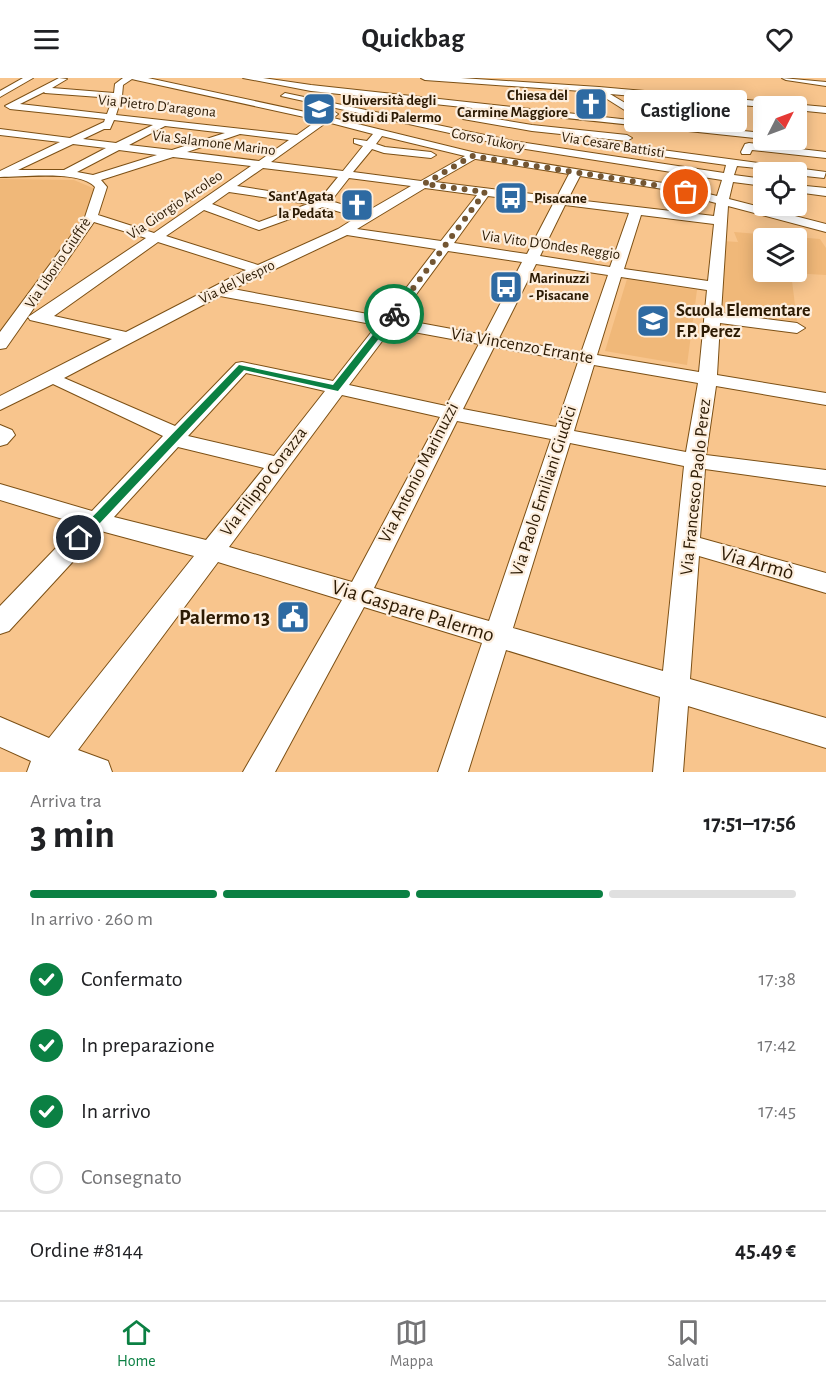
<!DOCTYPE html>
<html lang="it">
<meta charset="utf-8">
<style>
:root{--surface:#fff;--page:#f2f2f2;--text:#202124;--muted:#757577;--line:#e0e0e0;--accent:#0b8043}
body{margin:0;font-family:"Alegreya Sans",sans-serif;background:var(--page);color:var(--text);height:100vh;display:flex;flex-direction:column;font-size:22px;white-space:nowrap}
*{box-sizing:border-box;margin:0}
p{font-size:20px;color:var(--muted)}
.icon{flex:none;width:33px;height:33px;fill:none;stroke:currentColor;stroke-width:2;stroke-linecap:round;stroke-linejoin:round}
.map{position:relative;height:694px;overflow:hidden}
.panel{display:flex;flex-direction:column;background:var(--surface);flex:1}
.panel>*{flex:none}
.needle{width:39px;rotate:48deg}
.controls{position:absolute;left:753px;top:18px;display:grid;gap:12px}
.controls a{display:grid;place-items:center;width:54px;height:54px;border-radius:6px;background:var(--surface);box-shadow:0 3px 15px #0003;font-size:30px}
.pin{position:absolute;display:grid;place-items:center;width:51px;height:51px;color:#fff;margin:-26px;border:3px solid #fff;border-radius:50%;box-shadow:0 2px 6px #0007}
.courier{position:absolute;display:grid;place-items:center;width:60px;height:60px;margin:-30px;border:4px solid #0b8043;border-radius:50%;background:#fff;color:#222;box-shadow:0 2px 8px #0007}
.bubble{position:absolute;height:42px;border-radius:6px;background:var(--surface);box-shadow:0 3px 15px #0003;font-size:20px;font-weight:700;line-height:42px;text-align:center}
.headline em{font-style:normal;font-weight:700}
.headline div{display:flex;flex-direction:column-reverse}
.headline{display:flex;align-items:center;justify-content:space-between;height:102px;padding:0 30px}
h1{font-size:39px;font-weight:700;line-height:45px}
.bar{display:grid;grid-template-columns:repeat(4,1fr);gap:9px 6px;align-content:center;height:72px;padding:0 30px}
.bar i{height:8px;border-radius:4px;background:var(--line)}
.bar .current{background:var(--accent)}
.bar p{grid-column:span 4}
.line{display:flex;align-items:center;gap:15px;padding:0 30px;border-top:2px solid var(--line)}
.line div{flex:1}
ol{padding:0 30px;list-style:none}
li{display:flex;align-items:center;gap:18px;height:66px}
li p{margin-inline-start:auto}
li .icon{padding:6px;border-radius:50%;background:var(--accent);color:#fff;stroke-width:4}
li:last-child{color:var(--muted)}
li i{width:33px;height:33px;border:3px solid var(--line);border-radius:50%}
header{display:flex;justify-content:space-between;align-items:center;height:78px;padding:0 30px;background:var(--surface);font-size:27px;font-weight:700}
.tab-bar{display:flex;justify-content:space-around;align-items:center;height:84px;border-top:2px solid var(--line);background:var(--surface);font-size:16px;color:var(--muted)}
.tab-bar a{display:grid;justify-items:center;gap:3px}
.tab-bar .current{color:var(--accent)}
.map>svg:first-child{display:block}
</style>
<header><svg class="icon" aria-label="menu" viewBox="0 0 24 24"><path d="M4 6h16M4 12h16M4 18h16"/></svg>Quickbag<svg class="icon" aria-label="heart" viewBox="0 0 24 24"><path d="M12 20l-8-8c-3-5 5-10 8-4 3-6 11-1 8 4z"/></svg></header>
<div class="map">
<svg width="826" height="694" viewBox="0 0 826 694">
<rect width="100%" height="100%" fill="#f8c58d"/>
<path fill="#f0b879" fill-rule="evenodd" d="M0,101l74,1 21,9 -10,30 -85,113z
M734,154l86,7 6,9v27l-35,-2 6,48 -74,-8 -1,-72 16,1zM764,160h32v34h-32z
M627,201l70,11 -10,75 -82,-14z"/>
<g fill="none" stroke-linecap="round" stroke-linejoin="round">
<g stroke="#7c5015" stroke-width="2">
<path id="minor" d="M23,0h10l-33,19v-6z
M59,0l8,1 -15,9 62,5 1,-9 8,-6h25l176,38 9,-5 5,3 -5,4 143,35 187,30 54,13 5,-16 -209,-33 -232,-51 4,-3 228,48 211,32 2,-8 -116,-16 -5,-3 5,-3 216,29 -2,6 -28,-3v-3l-59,-6 -3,9 30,4v7l-31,-4 -4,17 97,25v8l-98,-26 -7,107 76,10 8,5 -8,5 -77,-10 -3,52 109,18v12l-110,-19 -10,69 120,15v16l-121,-17 -5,69 126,35v20l-127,-37 -9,123 136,39v30l-138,-42 -5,66h-30l7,-75 -154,-47 -38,122h-30l44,-129 -118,-36 -89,165h-32l99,-172 -124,-38 -140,188 30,11 4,11h-85l4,-11 -31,-14v-30l49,21 145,-182 -93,-25 -92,100 -9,3v-28l79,-82 -79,-24v-16l92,27 71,-75 -110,-52 -53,26v-14l112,-57 -82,-19 -2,-3 118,-79 -52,-16 -88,126 -6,1v-17l85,-115 10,-30c-15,-17 -72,-10 -95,-10v-6l60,-29 -60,-7v-6l70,9 34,-16 1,-3 -95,-10 -5,-3zM132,1l4,1 182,40 -21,15 -181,-20 6,-19 1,-11zM44,14l1,1 68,5 -6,16 -87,-10zM114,42l39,5 -37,18 -33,-4 21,-10h6zM327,44l46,12 -6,7 -13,-2v4l9,3 -20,25 -72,-9zM165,48l60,7 -53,17 -43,-5zM240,56l49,6 -30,21 -72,-9zM382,58l83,20 -44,25 -68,-9 19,-23 12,4 47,5 5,-3 -5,-3 -46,-5 -9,-3zM73,66l33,4 -42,22h-46zM119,72l38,5 -64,20 -16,-3zM173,79l78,9 -97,67 -56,-18 9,-28 -6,-7zM475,81h1l93,15 -12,23 -122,-15zM263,90l75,9 -18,22 -83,-13zM580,98l83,13 53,14 -2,13 -146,-17zM349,100l62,8 -45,26 -35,-11zM425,110l52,7 -36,46 -84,-12zM229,114l79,12 -49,18 -47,-18zM488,118l65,8 -26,50 -73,-11zM565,127l64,8 -19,54 -70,-11zM323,129l34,10 -19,12 -80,36 -92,-29 38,-26 55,20zM641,137l73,9 -6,57 -84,-12zM347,157l89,14 -52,68 -151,-28zM158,164l88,28 -120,62 -72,-16zM448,173l74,11 -38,73 -86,-16zM536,186l72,11 -27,78 -82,-15zM621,199l86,13 -8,82 -102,-17zM220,218l157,29 -44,56 -91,-19 -6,1 -61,63 -111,-48zM392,250l87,16 -33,62 -97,-21zM494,269l84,15 -22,65 -93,-18zM594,287l104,18 -12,69 -112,-21zM246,295l79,18 -51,65 -86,-20zM342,317l98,22 -88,165 -123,-35zM457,343l94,18 -62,182 -115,-33zM570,365l114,23 -21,205 -150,-43zM178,369l86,21 -58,72 -92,-23z
M243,0h20l48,7 319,35 4,-4 -38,-24 -171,-12 -4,-2h40l138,9 227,20v6l-30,-3v-4l-32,1 -154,-13 32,19 2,2 -5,6 125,12v6l-453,-48z
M782,0l44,4v4l-40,-6z
M466,36l66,11 95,10 5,3 -5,3 -95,-10 -69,-12 -2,-2z
M749,65l77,9v6l-74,-8 -2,4h-8l-1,-2 4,-8z
M796,107l30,3v8l-30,-4z
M0,347l12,5 3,5 -8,9 -7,2z"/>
</g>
<use href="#minor" fill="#fff" fill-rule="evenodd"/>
</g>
<path fill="#0b8043" d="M391,234l7,2 -60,77 -94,-21 -161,171h-8v-6l164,-170 94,20z"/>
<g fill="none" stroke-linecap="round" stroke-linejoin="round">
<path stroke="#735633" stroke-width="6" stroke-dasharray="0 10.8" d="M394,236l91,-122 -61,-8 48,-28 178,28 36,8"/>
</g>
<defs>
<g id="church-square" transform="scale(1.725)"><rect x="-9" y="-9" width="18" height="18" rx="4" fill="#2e6aa2" stroke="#fdeedd"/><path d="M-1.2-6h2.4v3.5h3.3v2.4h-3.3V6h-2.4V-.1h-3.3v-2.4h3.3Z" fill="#fff"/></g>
<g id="university-square" transform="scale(1.725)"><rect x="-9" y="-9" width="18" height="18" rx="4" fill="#2e6aa2" stroke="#fdeedd"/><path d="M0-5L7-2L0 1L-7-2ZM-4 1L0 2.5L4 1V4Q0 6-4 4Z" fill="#fff"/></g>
<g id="bus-square" transform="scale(1.725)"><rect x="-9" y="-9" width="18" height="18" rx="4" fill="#2e6aa2" stroke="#fdeedd"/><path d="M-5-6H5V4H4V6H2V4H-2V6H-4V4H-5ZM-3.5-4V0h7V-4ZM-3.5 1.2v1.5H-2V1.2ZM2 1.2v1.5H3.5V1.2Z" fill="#fff"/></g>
<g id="school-square" transform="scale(1.725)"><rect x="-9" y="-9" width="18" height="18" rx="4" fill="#2e6aa2" stroke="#fdeedd"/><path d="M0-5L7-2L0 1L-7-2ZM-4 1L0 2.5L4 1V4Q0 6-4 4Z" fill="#fff"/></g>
<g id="civic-square" transform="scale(1.725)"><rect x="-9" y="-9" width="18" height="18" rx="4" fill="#2e6aa2" stroke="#fdeedd"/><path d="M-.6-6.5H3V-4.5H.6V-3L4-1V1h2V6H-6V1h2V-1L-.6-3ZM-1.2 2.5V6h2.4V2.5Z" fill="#fff"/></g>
</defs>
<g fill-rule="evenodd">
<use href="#church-square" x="591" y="26"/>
<use href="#university-square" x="319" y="31"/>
<use href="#bus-square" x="511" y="120"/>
<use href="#church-square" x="357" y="127"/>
<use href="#bus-square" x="506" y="209"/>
<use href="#school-square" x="653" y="243"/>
<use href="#civic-square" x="293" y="539"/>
</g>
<g text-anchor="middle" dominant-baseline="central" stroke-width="4.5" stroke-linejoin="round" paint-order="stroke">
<g font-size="15" font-weight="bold" fill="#2c1a03" stroke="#fdeedd" text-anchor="start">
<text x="568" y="17" text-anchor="end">Chiesa del<tspan x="568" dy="17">Carmine Maggiore</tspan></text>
<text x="342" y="22">Università degli<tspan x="342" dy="17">Studi di Palermo</tspan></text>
<text x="334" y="118" text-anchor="end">Sant'Agata<tspan x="334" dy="17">la Pedata</tspan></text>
<text x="534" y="120">Pisacane</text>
<text x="529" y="200">Marinuzzi<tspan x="529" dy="17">- Pisacane</tspan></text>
</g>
<g font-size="15" fill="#2c1a03" stroke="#fdeedd">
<text transform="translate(157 28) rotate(6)">Via Pietro D'aragona</text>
<text transform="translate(488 62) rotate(11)">Corso Tukory</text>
<text transform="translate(214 65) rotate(7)">Via Salamone Marino</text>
<text transform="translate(613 67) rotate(9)">Via Cesare Battisti</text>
<text transform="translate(175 127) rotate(-34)">Via Giorgio Arcoleo</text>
<text transform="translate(551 167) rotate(8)">Via Vito D'Ondes Reggio</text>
<text transform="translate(58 185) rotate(-56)">Via Liborio Giuffrè</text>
<text transform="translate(237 204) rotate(-26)">Via del Vespro</text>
</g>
<g font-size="18" font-weight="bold" fill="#2c1a03" stroke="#fdeedd" text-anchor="start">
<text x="676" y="233">Scuola Elementare<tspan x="676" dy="21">F.P. Perez</tspan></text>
</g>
<g font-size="18" fill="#2c1a03" stroke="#fdeedd">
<text transform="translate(522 268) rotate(10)">Via Vincenzo Errante</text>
<text transform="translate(419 395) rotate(-63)">Via Antonio Marinuzzi</text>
<text transform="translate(264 404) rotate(-53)">Via Filippo Corazza</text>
<text transform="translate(696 409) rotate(-84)">Via Francesco Paolo Perez</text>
<text transform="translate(544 413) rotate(-72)">Via Paolo Emiliani Giudici</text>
</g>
<g font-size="21" fill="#2c1a03" stroke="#fdeedd">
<text transform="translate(757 485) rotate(16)">Via Armò</text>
<text transform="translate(413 533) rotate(17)">Via Gaspare Palermo</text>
</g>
<g font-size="21" font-weight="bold" fill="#2c1a03" stroke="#fdeedd" text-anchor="end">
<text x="270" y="539">Palermo 13</text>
</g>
</g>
</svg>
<div class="controls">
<a><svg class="needle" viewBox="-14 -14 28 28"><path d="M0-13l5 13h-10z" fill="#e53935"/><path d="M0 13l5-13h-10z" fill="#757577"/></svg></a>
<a><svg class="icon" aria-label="locate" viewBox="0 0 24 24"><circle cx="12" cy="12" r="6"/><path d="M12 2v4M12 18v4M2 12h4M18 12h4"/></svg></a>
<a><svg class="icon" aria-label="layers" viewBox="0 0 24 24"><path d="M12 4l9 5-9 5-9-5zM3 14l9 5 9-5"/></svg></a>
</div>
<div class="pin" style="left:686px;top:114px;background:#ea580c"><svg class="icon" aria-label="bag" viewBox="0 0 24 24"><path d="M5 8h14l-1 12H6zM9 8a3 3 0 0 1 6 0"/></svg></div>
<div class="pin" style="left:79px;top:460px;background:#1f2937"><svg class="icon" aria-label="home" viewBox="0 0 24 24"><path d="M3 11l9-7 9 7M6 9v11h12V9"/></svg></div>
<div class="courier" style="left:394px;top:236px"><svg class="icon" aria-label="bike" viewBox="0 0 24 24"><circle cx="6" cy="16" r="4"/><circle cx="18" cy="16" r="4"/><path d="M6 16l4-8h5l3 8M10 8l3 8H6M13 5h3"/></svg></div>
<div class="bubble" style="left:624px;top:12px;width:123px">Castiglione</div>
</div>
<section class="panel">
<div class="headline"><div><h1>3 min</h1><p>Arriva tra</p></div><em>17:51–17:56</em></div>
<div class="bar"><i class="current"></i><i class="current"></i><i class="current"></i><i></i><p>In arrivo · 260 m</p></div>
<ol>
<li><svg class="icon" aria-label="check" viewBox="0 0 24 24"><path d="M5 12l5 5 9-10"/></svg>Confermato<p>17:38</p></li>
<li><svg class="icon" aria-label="check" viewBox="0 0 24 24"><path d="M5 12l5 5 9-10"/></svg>In preparazione<p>17:42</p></li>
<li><svg class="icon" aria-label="check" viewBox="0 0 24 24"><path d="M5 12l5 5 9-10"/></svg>In arrivo<p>17:45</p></li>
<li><i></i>Consegnato</li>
</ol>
<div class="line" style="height:78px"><div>Ordine #8144</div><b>45.49 €</b></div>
</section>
<nav class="tab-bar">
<a class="current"><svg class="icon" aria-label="home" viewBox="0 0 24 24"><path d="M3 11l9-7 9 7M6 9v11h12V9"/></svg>Home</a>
<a><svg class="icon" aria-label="map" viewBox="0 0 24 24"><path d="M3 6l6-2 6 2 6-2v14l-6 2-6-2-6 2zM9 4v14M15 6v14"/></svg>Mappa</a>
<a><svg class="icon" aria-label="saved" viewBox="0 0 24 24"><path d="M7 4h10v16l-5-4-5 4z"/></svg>Salvati</a>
</nav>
